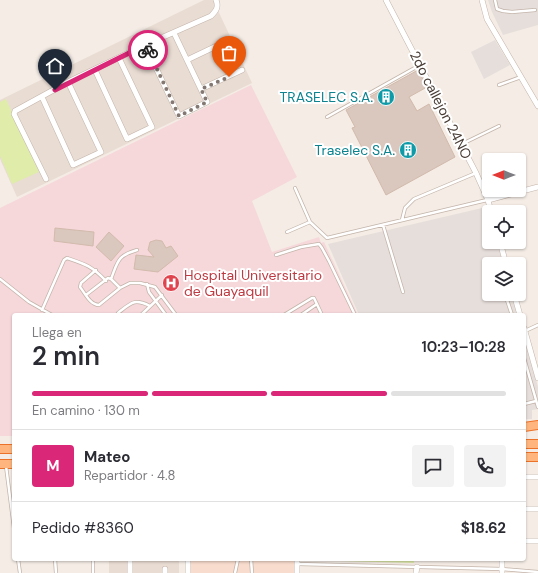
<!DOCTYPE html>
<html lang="es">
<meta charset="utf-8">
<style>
:root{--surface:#fff;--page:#f2f2f3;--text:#2b2b33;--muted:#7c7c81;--line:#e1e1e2;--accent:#db2777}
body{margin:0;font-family:"DM Sans",sans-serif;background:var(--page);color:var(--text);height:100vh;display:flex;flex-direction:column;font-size:15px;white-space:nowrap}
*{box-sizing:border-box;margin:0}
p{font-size:13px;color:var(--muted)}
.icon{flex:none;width:22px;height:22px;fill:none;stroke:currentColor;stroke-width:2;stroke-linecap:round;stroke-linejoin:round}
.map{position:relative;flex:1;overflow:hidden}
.details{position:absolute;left:12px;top:313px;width:514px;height:248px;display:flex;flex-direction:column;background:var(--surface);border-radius:4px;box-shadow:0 1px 3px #0004}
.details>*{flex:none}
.needle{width:26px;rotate:270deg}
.controls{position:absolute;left:482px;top:153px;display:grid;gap:8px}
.controls a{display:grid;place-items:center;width:44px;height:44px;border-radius:4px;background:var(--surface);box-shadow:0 1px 3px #0004;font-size:20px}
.pin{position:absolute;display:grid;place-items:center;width:34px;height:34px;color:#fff;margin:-41px -17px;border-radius:50% 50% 50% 0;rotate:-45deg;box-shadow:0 0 4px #0007}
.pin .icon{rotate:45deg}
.courier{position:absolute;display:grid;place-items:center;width:40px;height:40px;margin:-20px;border:3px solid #db2777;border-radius:50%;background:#fff;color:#222;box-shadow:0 1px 5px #0007}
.head em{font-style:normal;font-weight:600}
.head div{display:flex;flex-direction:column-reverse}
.head{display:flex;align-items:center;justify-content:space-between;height:68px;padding:0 20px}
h1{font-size:26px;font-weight:600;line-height:30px}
.bar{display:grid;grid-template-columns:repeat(4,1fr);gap:6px 4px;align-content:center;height:48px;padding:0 20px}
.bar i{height:5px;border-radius:3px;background:var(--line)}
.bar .on{background:var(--accent)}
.bar p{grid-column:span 4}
.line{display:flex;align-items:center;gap:10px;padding:0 20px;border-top:1px solid var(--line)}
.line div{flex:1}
.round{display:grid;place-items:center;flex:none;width:42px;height:42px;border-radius:4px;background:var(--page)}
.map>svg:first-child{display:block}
</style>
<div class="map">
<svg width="538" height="573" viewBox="0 0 538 573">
<rect width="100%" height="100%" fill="#f4ece5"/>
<path fill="#e9dcd3" d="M204,0h9l39,83 -235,114 -17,-38v-59z
M109,559h70v14h-70z"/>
<path fill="#f8dcce" d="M189,559h108v14h-108z"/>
<path fill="#e6deda" d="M488,0h50v25l-35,10 -11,-23z
M495,40l15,25 -26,14 -13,-27z
M482,208l7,9v25h7l8,22h-15v30h23l6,21h-159l-31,-71z
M524,336l14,51v22l-6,1v9h-8z"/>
<path fill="#f6d8db" d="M251,85l46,92 -45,24 20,51 47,-15 2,6 3,-1 34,73h-344v121h-14v-228z"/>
<path fill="#dfecaa" d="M6,99l33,73 -27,12 -12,-28v-54z
M302,559h112v4l-112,-3z"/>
<path fill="#dac7bd" stroke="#d2baac" d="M418,70l9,17 -18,10 8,14 12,-7 26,53 -69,38 -34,-67 3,-1 -9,-17z
M55,228l39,4 -1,14 -39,-5z
M109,232l15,14 -13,15 -15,-14z
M156,240l6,1 4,7 5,-2 7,10 -20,16 -24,-3 2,-14 18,2 -6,-7 2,-8z"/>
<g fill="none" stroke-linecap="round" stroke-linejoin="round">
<g stroke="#c3b4aa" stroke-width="4">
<path id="service" d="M495,0l2,9 6,2 9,1 23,-2
M499,85l22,-8
M327,117l93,-52
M462,144l37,-18
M295,188l15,34
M402,220l3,-12 9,-9 62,-26
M383,225l20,67
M287,232l23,-10 17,16 160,-38
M276,255l25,-8 18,-3 3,4 7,13 26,54
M96,270l-15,13 -1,4c5,6 10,18 19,18l21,-17 10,-5h10l15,4 21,28
M0,279l29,23 23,13
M111,279c7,-18 6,-23 26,-29
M147,284l2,8 17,23
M86,295l22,-17 3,1 9,9
M507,300l5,15
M42,310l22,-50 3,-2c18,6 25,8 39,23
M117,315l1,-2c13,-10 16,-15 32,-7
M141,315l21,-20
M284,315l28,-17h2l8,17
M301,315l16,-11
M525,331l13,-6
M524,358l14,49
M524,404l12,-3
M6,466l8,62
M18,559l2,14
M55,559l1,14
M251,559l1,14
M298,564l204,5 36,3
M93,573v-14
M235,573l3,-14"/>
</g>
<g stroke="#c3b4aa" stroke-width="6">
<path id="minor" d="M386,0l90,173 12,27 3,12
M482,0l5,19 51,87
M145,45l34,71 28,-14 -33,-69
M187,60l42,-20
M95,70l32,69 25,-12 -33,-69
M201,89l41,-19
M42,97l31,68 28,-13 -33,-70
M46,179l-32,-65 1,-3 53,-29 77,-37 66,-29c5,-5 8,-9 5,-16
M488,200l50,-13
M500,242l6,22
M514,294l6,21
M524,328l14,50
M524,477h14
M524,509h14
M524,541h14
M130,559v14
M188,559v14
M165,573v-4
M297,573v-14
M416,573l1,-6
M502,573v-14"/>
</g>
<g stroke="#eb7229" stroke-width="10">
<path id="trunk" d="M524,427l14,-2
M524,444h14
M0,449h14
M524,457h14
M0,464h14"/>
</g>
<use href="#service" stroke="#fff" stroke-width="2.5"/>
<use href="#minor" stroke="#fff" stroke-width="5"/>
<use href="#trunk" stroke="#ffb57d" stroke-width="8"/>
</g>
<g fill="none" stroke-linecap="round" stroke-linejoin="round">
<path stroke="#847972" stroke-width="4" stroke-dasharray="0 7.2" d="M148,50l31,66 28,-14 -6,-13 28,-12"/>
<path stroke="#db2777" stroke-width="5" d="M55,90l90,-45 3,5"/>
</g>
<defs>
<g id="building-disc" transform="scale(0.9)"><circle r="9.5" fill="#0f9aa8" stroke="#fff"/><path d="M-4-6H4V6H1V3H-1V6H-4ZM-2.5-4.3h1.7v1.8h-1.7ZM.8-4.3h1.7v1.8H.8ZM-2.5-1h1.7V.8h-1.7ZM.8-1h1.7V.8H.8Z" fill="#fff"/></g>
<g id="hospital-disc" transform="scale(0.9)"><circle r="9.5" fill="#e0444e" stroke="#fff"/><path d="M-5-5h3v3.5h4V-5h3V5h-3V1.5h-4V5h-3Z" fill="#fff"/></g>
</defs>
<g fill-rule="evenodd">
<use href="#building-disc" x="386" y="97"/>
<use href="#building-disc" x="408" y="150"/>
<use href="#hospital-disc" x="171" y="283"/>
</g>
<g text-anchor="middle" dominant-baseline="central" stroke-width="4" stroke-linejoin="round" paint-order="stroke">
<g font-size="14" fill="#0d838f" stroke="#fff" text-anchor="end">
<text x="373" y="97">TRASELEC S.A.</text>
<text x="395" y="150">Traselec S.A.</text>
</g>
<g font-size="14" fill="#473b34" stroke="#fff">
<text transform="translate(441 105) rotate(63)">2do callejon 24NO</text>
</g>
<g font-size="14" fill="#be3a42" stroke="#fff" text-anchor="start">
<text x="184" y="275">Hospital Universitario<tspan x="184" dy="16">de Guayaquil</tspan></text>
</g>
</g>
</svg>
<div class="controls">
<a><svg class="needle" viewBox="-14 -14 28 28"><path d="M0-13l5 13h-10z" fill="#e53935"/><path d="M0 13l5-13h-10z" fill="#7c7c81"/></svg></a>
<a><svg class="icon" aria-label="locate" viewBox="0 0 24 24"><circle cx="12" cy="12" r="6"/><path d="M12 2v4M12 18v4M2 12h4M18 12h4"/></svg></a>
<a><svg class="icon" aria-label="layers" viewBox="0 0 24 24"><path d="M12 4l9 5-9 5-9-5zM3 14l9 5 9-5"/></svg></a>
</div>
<div class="pin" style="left:229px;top:77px;background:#ea580c"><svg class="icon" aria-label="bag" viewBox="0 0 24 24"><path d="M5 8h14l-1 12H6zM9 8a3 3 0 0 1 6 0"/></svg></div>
<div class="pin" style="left:55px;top:90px;background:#1f2937"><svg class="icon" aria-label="home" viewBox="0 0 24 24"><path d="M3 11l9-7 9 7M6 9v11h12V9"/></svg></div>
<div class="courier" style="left:148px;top:50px"><svg class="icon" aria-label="bike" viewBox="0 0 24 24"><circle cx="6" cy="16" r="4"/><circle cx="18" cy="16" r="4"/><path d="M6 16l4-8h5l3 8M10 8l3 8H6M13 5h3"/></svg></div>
<section class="details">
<div class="head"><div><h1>2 min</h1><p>Llega en</p></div><em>10:23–10:28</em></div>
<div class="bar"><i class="on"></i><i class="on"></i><i class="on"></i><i></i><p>En camino · 130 m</p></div>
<div class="line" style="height:72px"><b class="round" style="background:var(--accent);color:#fff">M</b><div><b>Mateo</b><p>Repartidor · 4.8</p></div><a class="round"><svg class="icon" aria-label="chat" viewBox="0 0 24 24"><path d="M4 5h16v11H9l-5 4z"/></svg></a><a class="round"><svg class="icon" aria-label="phone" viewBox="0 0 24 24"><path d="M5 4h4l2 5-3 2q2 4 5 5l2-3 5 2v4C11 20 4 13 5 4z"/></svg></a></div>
<div class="line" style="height:52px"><div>Pedido #8360</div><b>$18.62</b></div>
</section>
</div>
